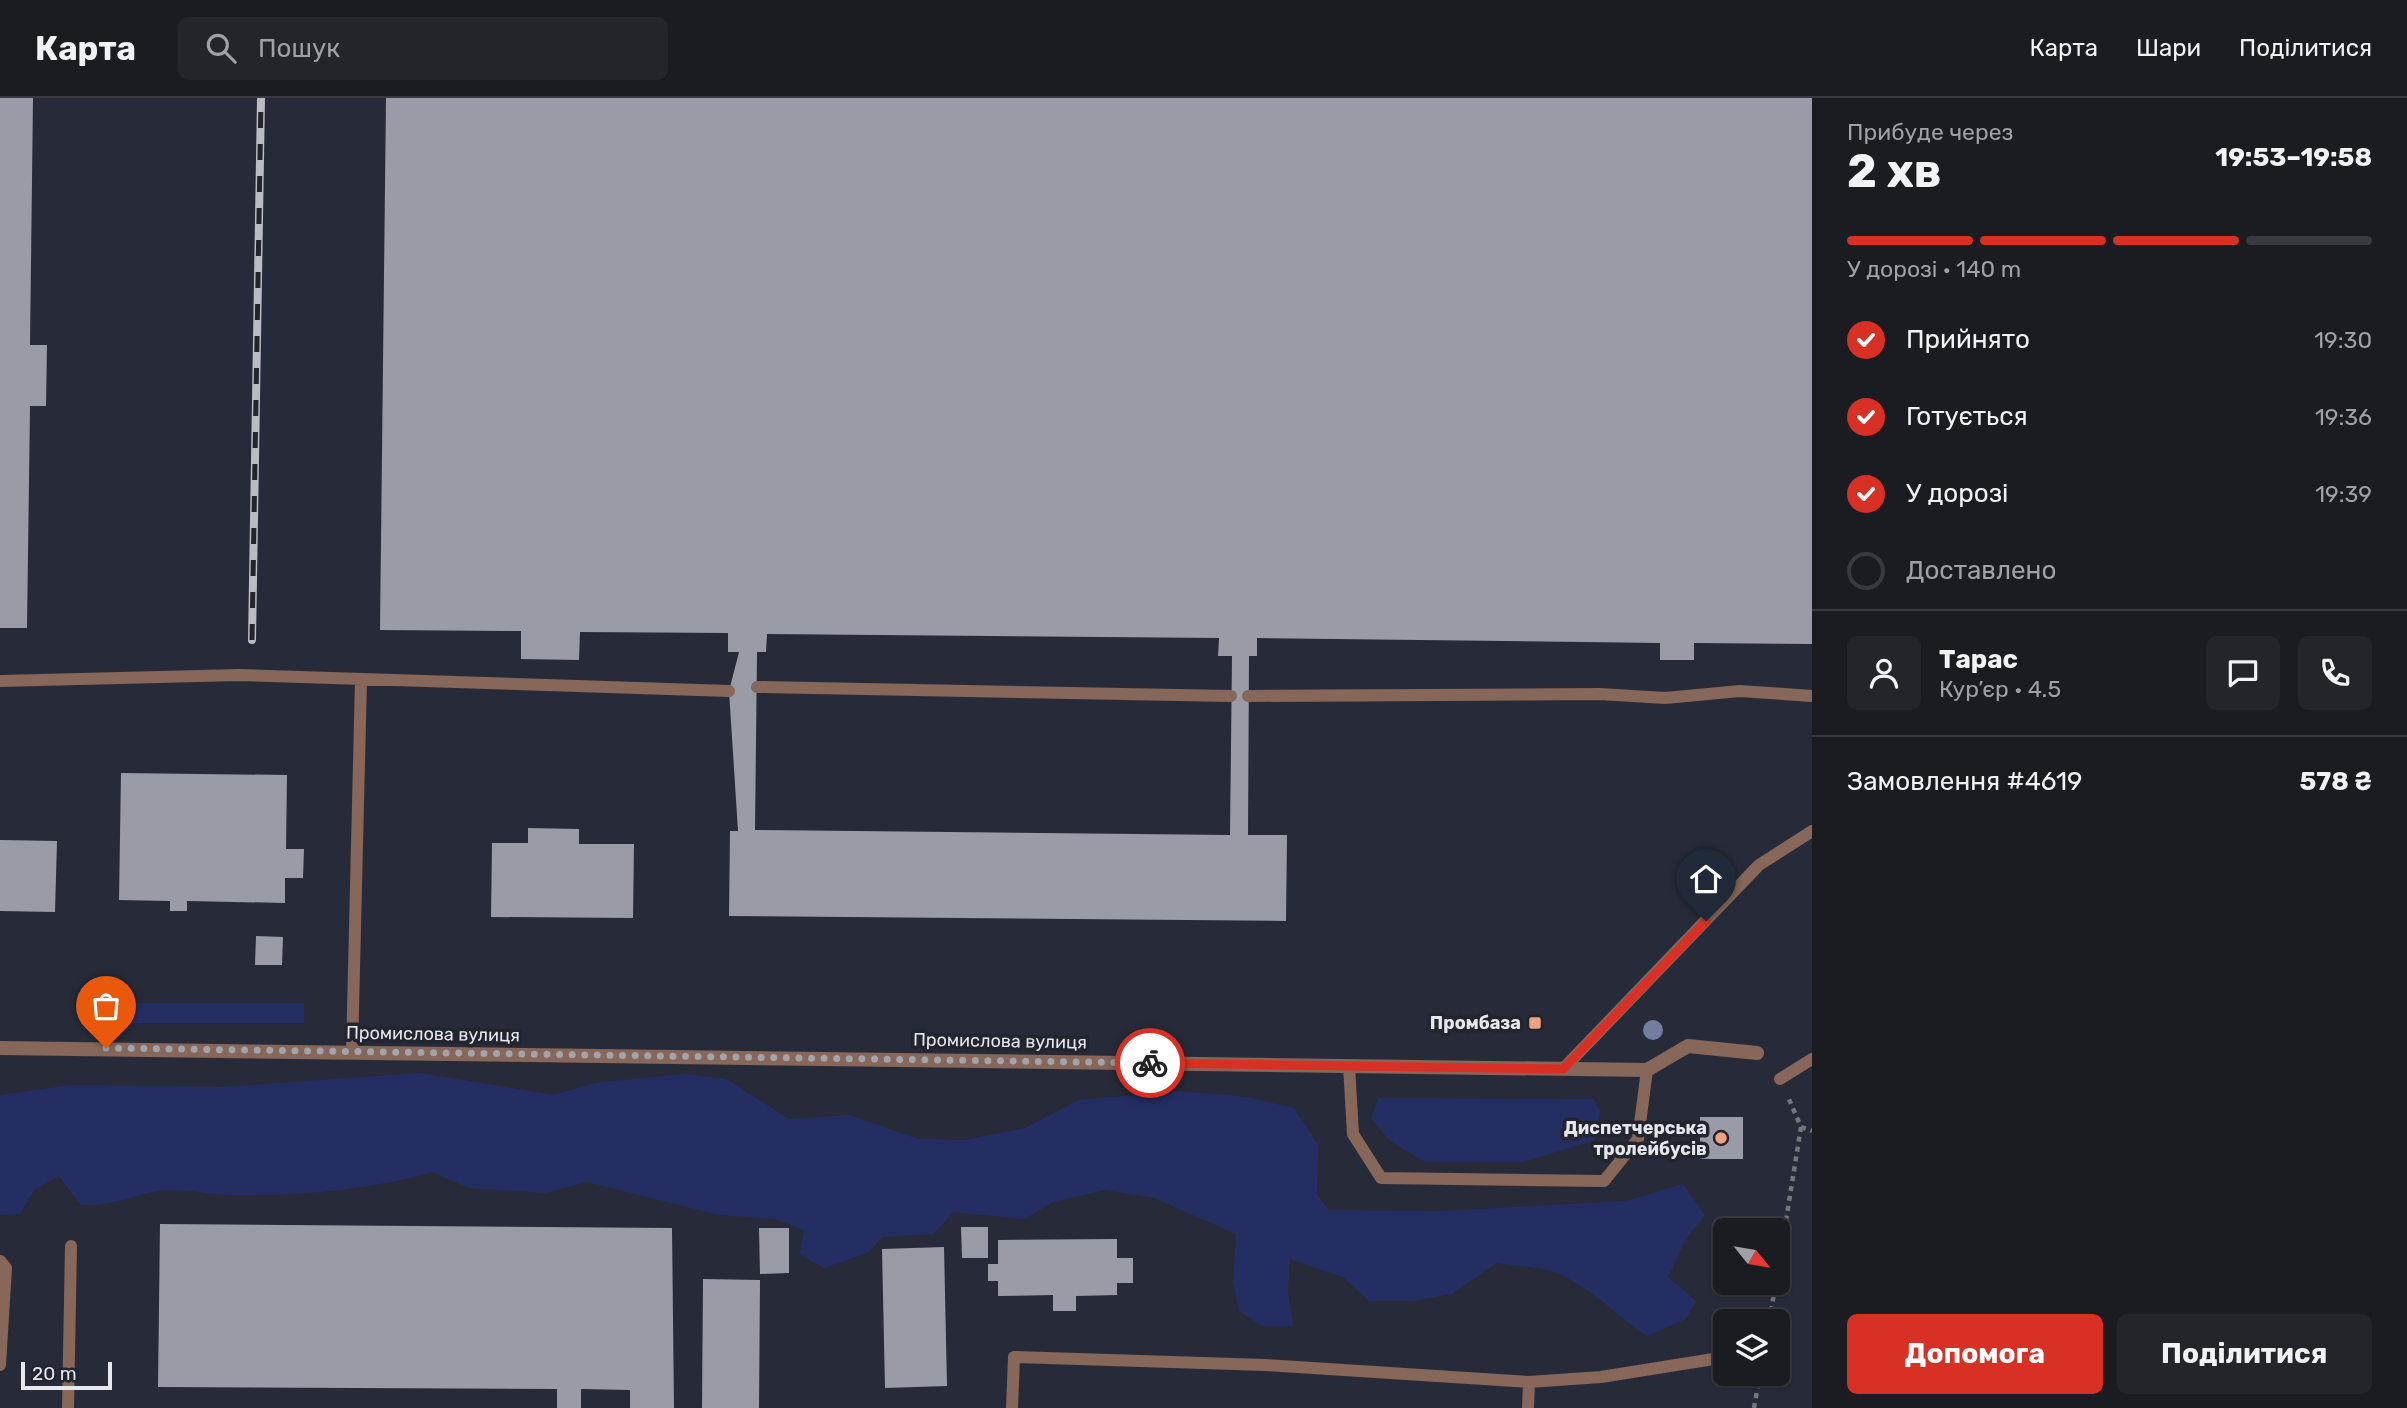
<!DOCTYPE html>
<html lang="uk">
<meta charset="utf-8">
<style>
:root{--surface:#1a1c22;--page:#23252a;--text:#f1f3f6;--muted:#9fa1a5;--line:#383a40;--accent:#d93025}
body{margin:0;font-family:Rubik,sans-serif;background:var(--page);color:var(--text);height:100vh;display:flex;flex-direction:column;font-size:26px;white-space:nowrap}
*{box-sizing:border-box;margin:0}
p{font-size:23px;color:var(--muted)}
.icon{flex:none;width:38px;height:38px;fill:none;stroke:currentColor;stroke-width:2;stroke-linecap:round;stroke-linejoin:round}
.map{position:relative;flex:1;overflow:hidden}
.panel{display:flex;flex-direction:column;background:var(--surface);width:595px}
.panel>*{flex:none}
.needle{width:46px;rotate:120deg}
.fabs{position:absolute;left:1713px;top:1120px;display:grid;gap:14px}
.fabs a{display:grid;place-items:center;width:77px;height:77px;border-radius:10px;background:var(--surface);box-shadow:0 2px 5px #0004,0 0 0 2px var(--line);font-size:35px}
.scale{position:absolute;left:21px;bottom:18px;width:91px;box-sizing:border-box;padding-left:7px;border:4px solid #e6e8ee;border-top:0;font-size:19px;line-height:24px;white-space:nowrap;color:#e6e8ee;-webkit-text-stroke:5px #22252d;paint-order:stroke}
.pin{position:absolute;display:grid;place-items:center;width:60px;height:60px;color:#fff;margin:-72px -30px;border-radius:50% 50% 50% 0;rotate:-45deg;box-shadow:0 0 7px #0007}
.pin .icon{rotate:45deg}
.courier{position:absolute;display:grid;place-items:center;width:70px;height:70px;margin:-35px;border:5px solid #d93025;border-radius:50%;background:#fff;color:#222;box-shadow:0 2px 9px #0007}
.overview em{font-style:normal;font-weight:700}
.overview div{display:flex;flex-direction:column-reverse}
.overview{display:flex;align-items:center;justify-content:space-between;height:119px;padding:0 35px}
h1{font-size:46px;font-weight:700;line-height:52px}
.bar{display:grid;grid-template-columns:repeat(4,1fr);gap:10px 7px;align-content:center;height:84px;padding:0 35px}
.bar i{height:9px;border-radius:5px;background:var(--line)}
.bar .on{background:var(--accent)}
.bar p{grid-column:span 4}
.line{display:flex;align-items:center;gap:18px;padding:0 35px;border-top:2px solid var(--line)}
.line div{flex:1}
.round{display:grid;place-items:center;flex:none;width:74px;height:74px;border-radius:10px;background:var(--page)}
ol{padding:0 35px;list-style:none}
li{display:flex;align-items:center;gap:21px;height:77px}
li p{margin-inline-start:auto}
li .icon{padding:7px;border-radius:50%;background:var(--accent);color:#fff;stroke-width:4}
li:last-child{color:var(--muted)}
li i{width:38px;height:38px;border:4px solid var(--line);border-radius:50%}
.primary-button{display:flex;gap:14px;margin-top:auto;padding:14px 35px}
.primary-button a{flex:1;height:80px;border-radius:10px;background:var(--accent);color:#fff;font-size:28px;font-weight:700;line-height:80px;text-align:center}
.primary-button a+a{background:var(--page);color:var(--text)}
header{display:flex;align-items:center;gap:42px;box-sizing:border-box;height:98px;padding:0 35px;background:var(--surface);border-bottom:2px solid var(--line)}
header strong{font-size:33px}
nav{display:flex;gap:38px;margin-inline-start:auto;font-size:24px}
.search{width:490px;height:63px;background:var(--page);display:flex;align-items:center;gap:18px;box-sizing:border-box;padding:0 24px;border-radius:10px;color:var(--muted);font-size:26px}
main{display:flex;flex:1;min-height:0}
.map>svg:first-child{display:block}
</style>
<header>
<strong>Карта</strong>
<div class="search"><svg class="icon" aria-label="search" viewBox="0 0 24 24"><circle cx="10" cy="10" r="6"/><path d="M15 15l6 6"/></svg>Пошук</div>
<nav><a>Карта</a><a>Шари</a><a>Поділитися</a></nav>
</header>
<main>
<div class="map">
<svg width="1812" height="1310" viewBox="0 0 1812 1310">
<rect width="100%" height="100%" fill="#22252d"/>
<path fill="#272b39" fill-rule="evenodd" d="M0,0h1812v1310h-1812zM1726,1132h52v53h-52zM1726,1223h52v53h-52z"/>
<path fill="#252e62" d="M133,905h171v20h-171z
M420,975l134,22 41,-12 88,-9 43,5 63,40 60,-4 69,24 46,1 61,-12 54,-28 98,-9 70,6 47,11 24,36 -1,51 12,15 112,1 185,-10 57,-17 22,31 -19,24 -18,38 28,24 -10,18 -39,17c-31,-21 -56,-48 -90,-63 -18,-7 -42,-7 -60,-10l-46,31 -37,7h-45l-26,-24 -53,-18 -2,32 5,35h-31l-23,-15 -6,-30 3,-47 -82,-36 -49,-8 -52,12 -28,17 -72,-7 -19,22 -52,3 -13,15 -45,16 -24,-14 4,-24 -29,-11 -56,-4 -132,-33 -41,11 -77,-5 -37,-16c-63,18 -131,24 -197,23 -21,0 -50,-6 -70,-5 -30,3 -52,17 -84,15l-22,-29 -25,14 -14,24 -20,1v-120l71,-10 153,2z
M1379,1000l215,1 6,13 -5,28 -72,22h-98l-36,-22 -18,-22z"/>
<path fill="#999ca7" fill-rule="evenodd" d="M0,0h33l-3,247h17l-1,61h-16l-3,222h-27z
M386,0h1426v546l-118,-1v17h-34v-17l-403,-5v18h-8l-1,179h39l-1,86 -557,-5 1,-85h8l-9,-140 10,-39h-11v-19l-148,-1 -1,28 -58,-1v-28l-141,-1zM767,536l452,4 -1,18h14l-2,179 -475,-5 2,-178h9z
M121,675l166,2 -1,74h18l-1,29h-18v25l-98,-2v10h-17v-10l-51,-1z
M528,730l51,1v15h55l-1,74 -142,-1 1,-74h36z
M0,742l57,1 -2,71 -55,-1z
M256,838l27,1 -1,28h-27z
M1700,1019h43v42h-43z
M160,1126l512,4 2,180h-44v-18l-49,-1v19h-24v-19l-399,-2z
M961,1129h27v31h-26z
M759,1130h30v45l-29,1z
M1117,1141v19h16v25h-16v12l-41,1v15h-23v-16l-55,1v-15h-10v-17h10v-24z
M944,1149l3,139 -62,2 -3,-139z
M703,1181l57,1 -1,128h-57z"/>
<g fill="none" stroke-linecap="round" stroke-linejoin="round">
<path stroke="#74777e" stroke-width="4.5" stroke-dasharray="5 5" stroke-linecap="butt" d="M1801,1029l11,4
M1778,1172l23,-143 -13,-30
M1769,1223l7,-38
M1754,1310l6,-34"/>
<path stroke="#866759" stroke-width="12" d="M0,583l239,-6 490,16
M757,589l474,9
M1248,598l352,-2 65,4 75,-7 72,5
M352,954l9,-372
M1349,968l4,68 28,44 223,3 34,-42 9,-69
M1563,971l196,-204 53,-34
M1780,981l32,-20
M0,1163l6,7 -6,97
M68,1310l3,-162
M1012,1310l2,-51 251,8 264,17
M1528,1310l1,-26 72,-5 125,-20"/>
<path stroke="#866759" stroke-width="14" d="M0,950l1647,22 41,-24 69,7"/>
<g stroke="#babcc3" stroke-width="8">
<path id="rail" d="M252,542l9,-542"/>
</g>
<use href="#rail" stroke="#22252d" stroke-width="5" stroke-dasharray="16" stroke-linecap="butt"/>
</g>
<circle fill="#737d9f" cx="1653" cy="932" r="10"/>
<g fill="none" stroke-linecap="round" stroke-linejoin="round">
<path stroke="#a1a4aa" stroke-width="7" stroke-dasharray="0 12.6" d="M106,950l1044,15"/>
<path stroke="#d93025" stroke-width="9" d="M1150,965l413,6 143,-148"/>
</g>
<g fill="#f1a17d" stroke="#22252d" stroke-width="2.5">
<rect x="1528" y="918" width="14" height="14" rx="3.5"/>
<circle cx="1721" cy="1040" r="7"/>
</g>
<g text-anchor="middle" dominant-baseline="central" stroke-width="7" stroke-linejoin="round" paint-order="stroke">
<g font-size="18" font-weight="bold" fill="#e6e8ee" stroke="#22252d" text-anchor="end">
<text x="1521" y="925">Промбаза</text>
<text x="1707" y="1030">Диспетчерська<tspan x="1707" dy="21">тролейбусів</tspan></text>
</g>
<g font-size="18" fill="#e6e8ee" stroke="#22252d">
<text transform="translate(433 936) rotate(1)">Промислова вулиця</text>
<text transform="translate(1000 943) rotate(1)">Промислова вулиця</text>
</g>
</g>
</svg>
<div class="fabs">
<a><svg class="needle" viewBox="-14 -14 28 28"><path d="M0-13l5 13h-10z" fill="#e53935"/><path d="M0 13l5-13h-10z" fill="#9fa1a5"/></svg></a>
<a><svg class="icon" aria-label="layers" viewBox="0 0 24 24"><path d="M12 4l9 5-9 5-9-5zM3 14l9 5 9-5"/></svg></a>
</div>
<div class="scale">20 m</div>
<div class="pin" style="left:106px;top:950px;background:#ea580c"><svg class="icon" aria-label="bag" viewBox="0 0 24 24"><path d="M5 8h14l-1 12H6zM9 8a3 3 0 0 1 6 0"/></svg></div>
<div class="pin" style="left:1706px;top:823px;background:#1f2937"><svg class="icon" aria-label="home" viewBox="0 0 24 24"><path d="M3 11l9-7 9 7M6 9v11h12V9"/></svg></div>
<div class="courier" style="left:1150px;top:965px"><svg class="icon" aria-label="bike" viewBox="0 0 24 24"><circle cx="6" cy="16" r="4"/><circle cx="18" cy="16" r="4"/><path d="M6 16l4-8h5l3 8M10 8l3 8H6M13 5h3"/></svg></div>
</div>
<section class="panel">
<div class="overview"><div><h1>2 хв</h1><p>Прибуде через</p></div><em>19:53–19:58</em></div>
<div class="bar"><i class="on"></i><i class="on"></i><i class="on"></i><i></i><p>У дорозі · 140 m</p></div>
<ol>
<li><svg class="icon" aria-label="check" viewBox="0 0 24 24"><path d="M5 12l5 5 9-10"/></svg>Прийнято<p>19:30</p></li>
<li><svg class="icon" aria-label="check" viewBox="0 0 24 24"><path d="M5 12l5 5 9-10"/></svg>Готується<p>19:36</p></li>
<li><svg class="icon" aria-label="check" viewBox="0 0 24 24"><path d="M5 12l5 5 9-10"/></svg>У дорозі<p>19:39</p></li>
<li><i></i>Доставлено</li>
</ol>
<div class="line" style="height:126px"><a class="round"><svg class="icon" aria-label="person" viewBox="0 0 24 24"><circle cx="12" cy="8" r="4"/><path d="M4 21q1-7 8-7t8 7"/></svg></a><div><b>Тарас</b><p>Кур’єр · 4.5</p></div><a class="round"><svg class="icon" aria-label="chat" viewBox="0 0 24 24"><path d="M4 5h16v11H9l-5 4z"/></svg></a><a class="round"><svg class="icon" aria-label="phone" viewBox="0 0 24 24"><path d="M5 4h4l2 5-3 2q2 4 5 5l2-3 5 2v4C11 20 4 13 5 4z"/></svg></a></div>
<div class="line" style="height:91px"><div>Замовлення #4619</div><b>578 ₴</b></div>
<div class="primary-button"><a>Допомога</a><a>Поділитися</a></div>
</section>
</main>
